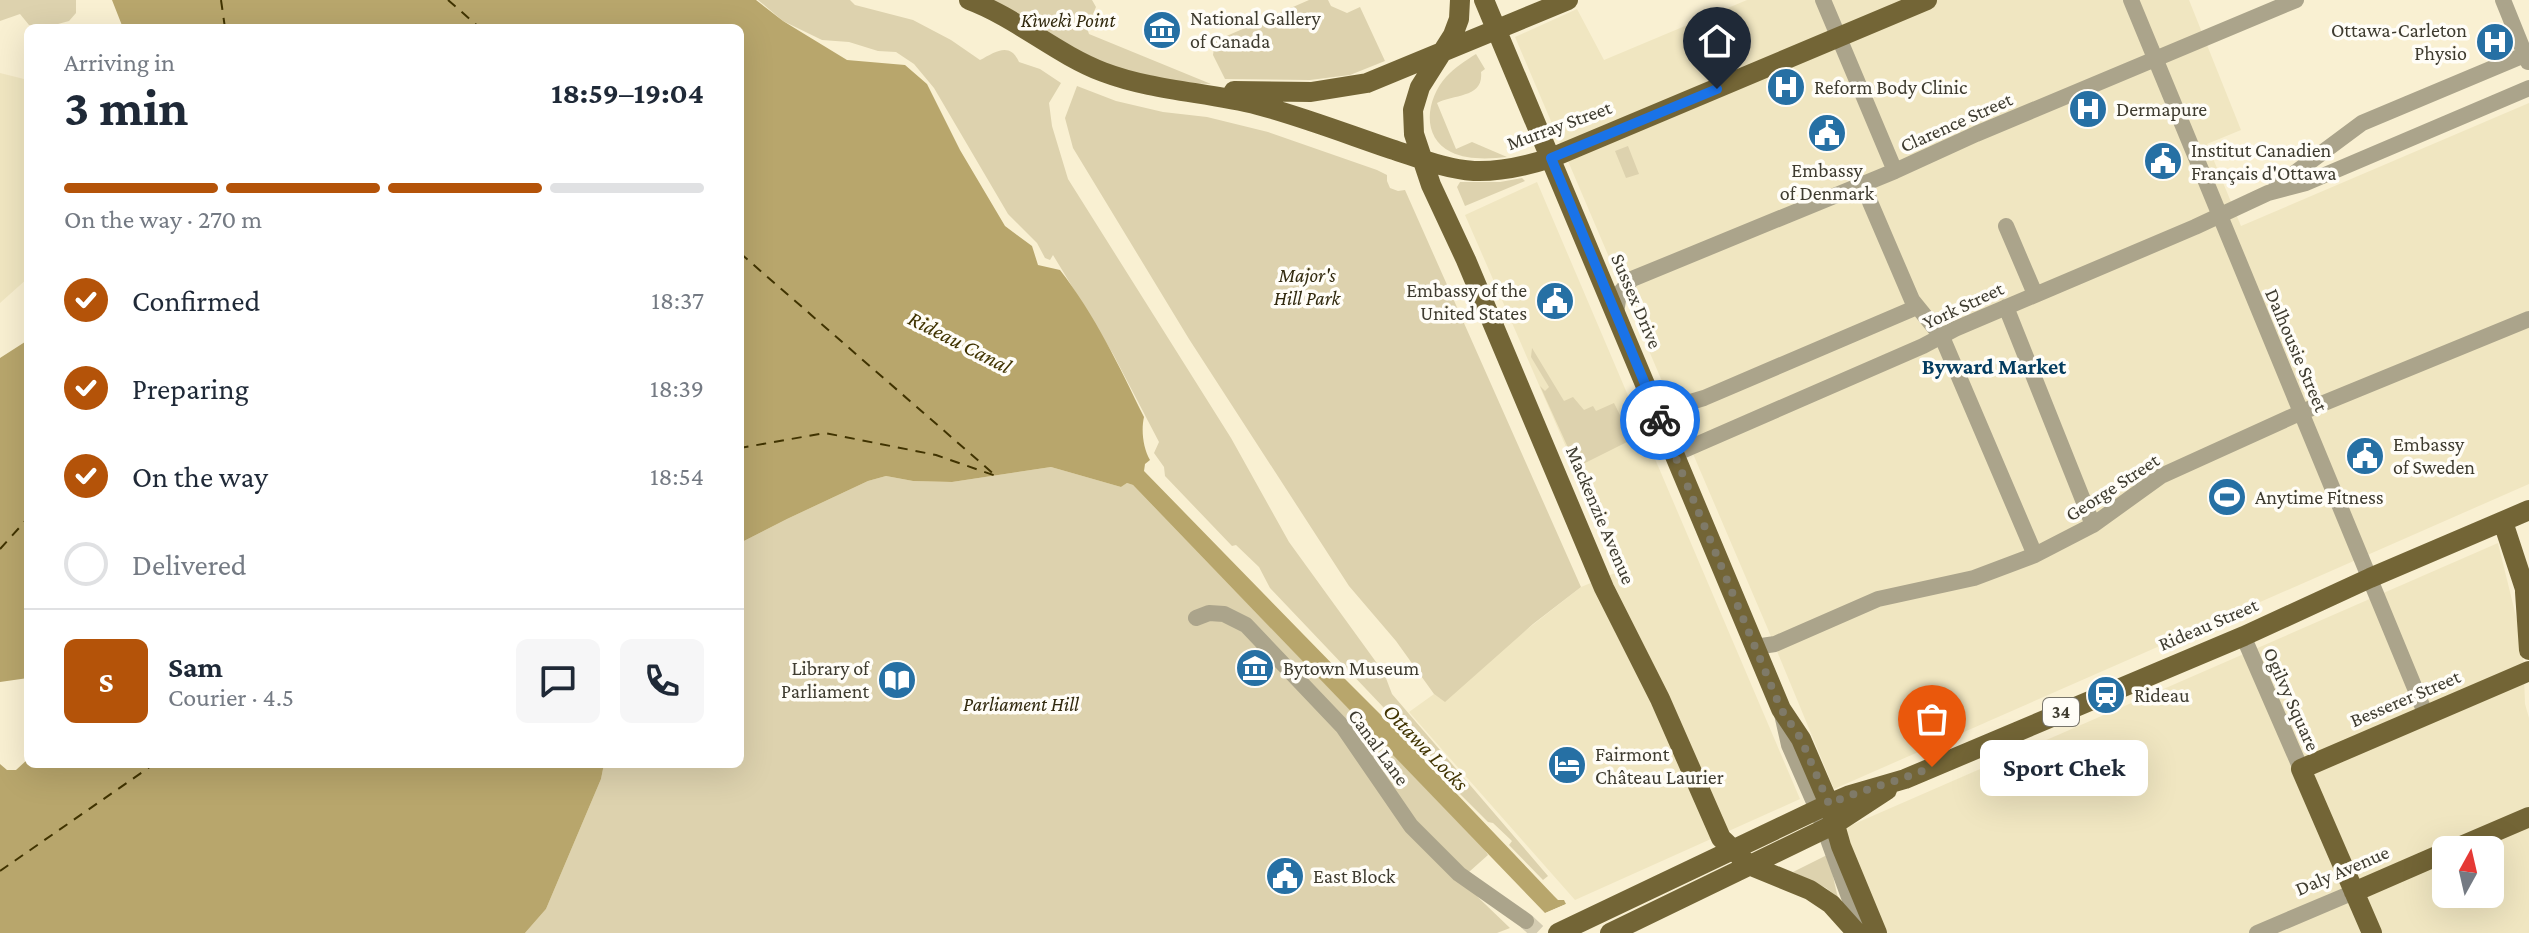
<!DOCTYPE html>
<meta charset="utf-8">
<style>
:root{--surface:#fff;--page:#f6f6f7;--text:#1f2937;--muted:#747a83;--line:#e0e1e3;--accent:#b45309}
body{margin:0;font-family:"Crimson Pro",serif;background:var(--page);color:var(--text);height:100vh;display:flex;flex-direction:column;font-size:30px;white-space:nowrap}
*{box-sizing:border-box;margin:0}
p{font-size:26px;color:var(--muted)}
.icon{flex:none;width:44px;height:44px;fill:none;stroke:currentColor;stroke-width:2;stroke-linecap:round;stroke-linejoin:round}
.map{position:relative;flex:1;overflow:hidden}
.details{position:absolute;left:24px;top:24px;width:720px;height:744px;display:flex;flex-direction:column;background:var(--surface);border-radius:12px;box-shadow:0 8px 32px #0002}
.details>*{flex:none}
.needle{width:52px;rotate:8deg}
.fabs{position:absolute;left:2432px;top:836px;display:grid;gap:16px}
.fabs a{display:grid;place-items:center;width:72px;height:72px;border-radius:12px;background:var(--surface);box-shadow:0 8px 32px #0002;font-size:40px}
.pin{position:absolute;display:grid;place-items:center;width:68px;height:68px;color:#fff;margin:-82px -34px;border-radius:50% 50% 50% 0;rotate:-45deg;box-shadow:0 0 8px #0007}
.pin .icon{rotate:45deg}
.courier{position:absolute;display:grid;place-items:center;width:80px;height:80px;margin:-40px;border:6px solid #1a73e8;border-radius:50%;background:#fff;color:#222;box-shadow:0 2px 10px #0007}
.bubble{position:absolute;height:56px;border-radius:12px;background:var(--surface);box-shadow:0 8px 32px #0002;font-size:26px;font-weight:700;line-height:56px;text-align:center}
.head em{font-style:normal;font-weight:700}
.head div{display:flex;flex-direction:column-reverse}
.head{display:flex;align-items:center;justify-content:space-between;height:136px;padding:0 40px}
h1{font-size:52px;font-weight:700;line-height:60px}
.bar{display:grid;grid-template-columns:repeat(4,1fr);gap:12px 8px;align-content:center;height:96px;padding:0 40px}
.bar i{height:10px;border-radius:6px;background:var(--line)}
.bar .on{background:var(--accent)}
.bar p{grid-column:span 4}
.line{display:flex;align-items:center;gap:20px;padding:0 40px;border-top:2px solid var(--line)}
.line div{flex:1}
.round{display:grid;place-items:center;flex:none;width:84px;height:84px;border-radius:12px;background:var(--page)}
ol{padding:0 40px;list-style:none}
li{display:flex;align-items:center;gap:24px;height:88px}
li p{margin-inline-start:auto}
li .icon{padding:8px;border-radius:50%;background:var(--accent);color:#fff;stroke-width:4}
li:last-child{color:var(--muted)}
li i{width:44px;height:44px;border:4px solid var(--line);border-radius:50%}
.map>svg:first-child{display:block}
</style>
<div class="map">
<svg width="2529" height="933" viewBox="0 0 2529 933">
<rect width="100%" height="100%" fill="#f9f0d2"/>
<path fill="#f0e6c1" fill-rule="evenodd" d="M1747,0h442l52,130 -34,14 34,82 288,-123v381l-695,305 -67,-162 -252,-590 62,-28 27,51z
M0,73l28,7v198l-28,25z
M1537,182l263,617 -225,101 -166,-188 25,-18 6,4 141,-111 39,-16 -155,-356z
M2498,543l25,102 2,59 4,14v215h-648l-43,-102zM2446,850h44v44h-44z"/>
<path fill="#ddd2ae" d="M0,0h76v13l-7,8 -22,6 -18,-2 -9,-11 -20,7z
M758,0h92l5,5 58,15 38,20 29,20c15,-8 30,-19 39,2l21,7 21,14 -12,20 3,23 16,53 163,259 58,104 95,131 8,21 156,182 -5,4 -34,-35 3,-4 -19,-18 -5,-1 -29,-29 3,-3 -192,-202 -11,-21 -23,-22 -4,1 -67,-70 -1,-9 -10,-14 5,-11 -46,-88 -60,-99 -3,5 -5,-2 -8,-15 -29,-29 -74,-126 -20,-24 -18,-12 -18,-1 -29,-9 -27,-2 -39,-19z
M987,0h105l4,7 -9,21 2,6 122,50 -48,-2 -73,-23z
M1309,0h19l3,6 16,7 13,-6 25,54 -35,14 -40,5 -85,-1 -12,-24 2,-14z
M1476,54l9,15 -4,3c3,26 -27,22 -44,31l19,46 16,-7 35,15c-18,2 -40,3 -56,-5 -31,-15 -24,-54 -5,-75 9,-10 19,-16 30,-23z
M1077,86l39,15 47,11 44,5 61,15 109,38 10,5v6l3,7 8,3 7,-1 176,397 -48,37 -88,78 -11,-8 -38,-53 -47,-55 -160,-247 -116,-191 -8,-30z
M1628,146l11,28 -13,4 -11,-27z
M1522,178l3,3 -60,25 -8,-19 3,-5h40z
M1532,348l32,53 9,-4 11,13 9,-4 3,5 18,-8 13,26 10,-3 4,9 -58,29 -13,-12 -30,-66 5,5 4,-4 -18,-30z
M1051,467l70,20 6,-4 6,2 351,364 4,6 -28,25 50,48 -13,5h-972l21,-24 55,-130 3,-15h136v-221l47,-24 81,-38 18,-5 27,5 39,1z
M1827,855c4,8 8,32 11,42l-12,-9 -33,-16z"/>
<path fill="#b8a66c" d="M112,0h644l27,21 64,39 58,5 22,19 33,66 45,76 27,20 6,19 22,5c35,45 59,96 84,147 -3,13 -1,31 6,43l-5,4 -1,7 200,205 -1,1 51,51 160,168 4,4h6l2,4 -21,9 -412,-428 -6,-2 -6,4 -70,-20 -99,15 -39,-1 -27,-5 -18,5 -81,38 -47,24v-515h-617z
M28,340v338l-28,4v-324z
M28,759v5h576l-3,15 -55,130 -21,24h-525v-169l7,6h9z"/>
<path fill="#f9f0d2" d="M1571,902l28,28 1,3h-42l-17,-18z"/>
<g fill="none" stroke-linecap="round" stroke-linejoin="round">
<path stroke="#403301" stroke-width="2" stroke-dasharray="10 8" stroke-linecap="butt" d="M221,0l4,28
M448,0l32,28
M740,253l256,223 -60,-21 -111,-22 -85,15
M0,549l28,-31
M0,871l154,-107"/>
<path stroke="#d4ccb1" stroke-width="16" stroke-dasharray="16 8" stroke-linecap="butt" d="M1526,921l13,12"/>
<path stroke="#aba48b" stroke-width="16" d="M1823,0l72,171
M2131,0l295,715
M2503,0l25,62
M1865,183l5,19 42,98 30,37 93,218
M2276,187l86,-64 167,-70
M2006,226l29,68
M2006,307l87,218
M1616,313l3,-19 13,-15 263,-108 81,-37 320,-134
M1657,412l47,-14 213,-91
M1675,454l248,-108 32,-17 240,-102 73,-34 38,-10 223,-95
M1196,618l13,-5 15,1 22,11 97,102 68,99 48,48 67,47
M2247,645l54,124
M1755,647l20,-3 103,-45 96,-21 61,-23 58,-30 68,-49 141,-64 227,-93
M1782,714l7,31 28,64 45,124
M2257,933l97,-41"/>
<path stroke="#736536" stroke-width="20" d="M969,0c48,18 87,54 134,72 50,19 104,20 155,33 45,12 89,29 133,44 28,9 54,20 83,22 26,1 52,-5 77,-13l376,-158
M1460,0l-1,19 -6,16 -33,52 -7,23 1,24 17,51 35,75 138,328 56,111 61,139 28,27 61,25 21,14 26,29
M1484,0l297,709 20,30 28,65 12,42 36,87
M1234,91l77,1 56,-9 201,-83
M2503,522l26,79
M2525,592l4,58
M2452,850l77,-33
M2354,892l92,-40
M1558,933l271,-129 21,-9 55,-16 339,-143 126,-58 159,-68
M1610,933l225,-109 52,-34
M2372,933l-71,-164 228,-98"/>
</g>
<g fill="none" stroke-linecap="round" stroke-linejoin="round">
<path stroke="#7f7a68" stroke-width="8" stroke-dasharray="0 14.4" d="M1660,420l121,289 20,30 28,65c33,-15 69,-22 103,-37"/>
<path stroke="#1a73e8" stroke-width="10" d="M1660,420l-109,-262 166,-69"/>
</g>
<defs>
<g id="museum-disc" transform="scale(2)"><circle r="9.5" fill="#2670a4" stroke="#fffdf7"/><path d="M0-6L6-3V-2H-6V-3ZM-5-1h2V3h-2ZM-1-1h2V3h-2ZM3-1h2V3H3ZM-6 4H6V6H-6Z" fill="#fff"/></g>
<g id="hospital-disc" transform="scale(2)"><circle r="9.5" fill="#2670a4" stroke="#fffdf7"/><path d="M-5-5h3v3.5h4V-5h3V5h-3V1.5h-4V5h-3Z" fill="#fff"/></g>
<g id="civic-disc" transform="scale(2)"><circle r="9.5" fill="#2670a4" stroke="#fffdf7"/><path d="M-.6-6.5H3V-4.5H.6V-3L4-1V1h2V6H-6V1h2V-1L-.6-3ZM-1.2 2.5V6h2.4V2.5Z" fill="#fff"/></g>
<g id="stadium-disc" transform="scale(2)"><circle r="9.5" fill="#2670a4" stroke="#fffdf7"/><path d="M0-5a6.5 5 0 1 0 0 10a6.5 5 0 1 0 0-10ZM-3.5-1.8h7v3.6h-7Z" fill="#fff"/></g>
<g id="library-disc" transform="scale(2)"><circle r="9.5" fill="#2670a4" stroke="#fffdf7"/><path d="M-6-4Q-3-5.5-.7-3.5V5Q-3 3-6 4ZM6-4Q3-5.5 .7-3.5V5Q3 3 6 4Z" fill="#fff"/></g>
<g id="station-disc" transform="scale(2)"><circle r="9.5" fill="#2670a4" stroke="#fffdf7"/><path d="M-3-6H3Q5-6 5-4V2Q5 4 3 4L4.5 6H3L1.5 4h-3L-3 6H-4.5L-3 4Q-5 4-5 2V-4Q-5-6-3-6ZM-3.5-4v3h7v-3ZM-3.5 1v1.5H-2V1ZM2 1v1.5H3.5V1Z" fill="#fff"/></g>
<g id="hotel-disc" transform="scale(2)"><circle r="9.5" fill="#2670a4" stroke="#fffdf7"/><path d="M-6-4.5h1.5V1H6V5H4.5V3h-9V5H-6ZM-4 0a1.8 1.8 0 1 1 3.6 0ZM.5 0V-2.5h3Q6-2.5 6 0Z" fill="#fff"/></g>
</defs>
<g fill-rule="evenodd">
<use href="#museum-disc" x="1162" y="30"/>
<use href="#hospital-disc" x="2495" y="42"/>
<use href="#hospital-disc" x="1786" y="87"/>
<use href="#hospital-disc" x="2088" y="109"/>
<use href="#civic-disc" x="1827" y="133"/>
<use href="#civic-disc" x="2163" y="161"/>
<use href="#civic-disc" x="1555" y="301"/>
<use href="#civic-disc" x="2365" y="456"/>
<use href="#stadium-disc" x="2227" y="497"/>
<use href="#museum-disc" x="1255" y="668"/>
<use href="#library-disc" x="897" y="680"/>
<use href="#station-disc" x="2106" y="695"/>
<use href="#hotel-disc" x="1567" y="765"/>
<use href="#civic-disc" x="1285" y="876"/>
</g>
<g text-anchor="middle" dominant-baseline="central" stroke-width="7" stroke-linejoin="round" paint-order="stroke">
<rect fill="#fffdf7" stroke="#78756b" stroke-width="2" x="2043" y="698" width="36" height="28" rx="6"/>
<g font-size="18" font-weight="bold" fill="#3e3b2f">
<text x="2061" y="712">34</text>
</g>
<g font-size="20" fill="#3e3b2f" stroke="#fffdf7" text-anchor="start">
<text x="1190" y="18">National Gallery<tspan x="1190" dy="23">of Canada</tspan></text>
<text x="2467" y="30" text-anchor="end">Ottawa-Carleton<tspan x="2467" dy="23">Physio</tspan></text>
<text x="1814" y="87">Reform Body Clinic</text>
<text x="2116" y="109">Dermapure</text>
<text x="2191" y="150">Institut Canadien<tspan x="2191" dy="23">Français d'Ottawa</tspan></text>
<text x="1827" y="170" text-anchor="middle">Embassy<tspan x="1827" dy="23">of Denmark</tspan></text>
<text x="1527" y="290" text-anchor="end">Embassy of the<tspan x="1527" dy="23">United States</tspan></text>
<text x="2393" y="444">Embassy<tspan x="2393" dy="23">of Sweden</tspan></text>
<text x="2255" y="497">Anytime Fitness</text>
<text x="869" y="668" text-anchor="end">Library of<tspan x="869" dy="23">Parliament</tspan></text>
<text x="1283" y="668">Bytown Museum</text>
<text x="2134" y="695">Rideau</text>
<text x="1595" y="754">Fairmont<tspan x="1595" dy="23">Château Laurier</tspan></text>
<text x="1313" y="876">East Block</text>
</g>
<g font-size="20" font-style="italic" fill="#31290e" stroke="#fffdf7">
<text x="1068" y="20">Kìwekì Point</text>
<text x="1307" y="275">Major's<tspan x="1307" dy="23">Hill Park</tspan></text>
<text x="1021" y="704">Parliament Hill</text>
</g>
<g font-size="20" fill="#3e3b2f" stroke="#fffdf7">
<text transform="translate(1956 122) rotate(-24)">Clarence Street</text>
<text transform="translate(1559 125) rotate(-20)">Murray Street</text>
<text transform="translate(1637 301) rotate(67)">Sussex Drive</text>
<text transform="translate(1963 305) rotate(-25)">York Street</text>
<text transform="translate(2297 350) rotate(67)">Dalhousie Street</text>
<text transform="translate(2112 487) rotate(-33)">George Street</text>
<text transform="translate(1601 515) rotate(67)">Mackenzie Avenue</text>
<text transform="translate(2208 624) rotate(-23)">Rideau Street</text>
<text transform="translate(2405 698) rotate(-23)">Besserer Street</text>
<text transform="translate(2292 699) rotate(66)">Ogilvy Square</text>
<text transform="translate(1379 747) rotate(54)">Canal Lane</text>
<text transform="translate(2342 870) rotate(-23)">Daly Avenue</text>
</g>
<g font-size="22" font-style="italic" fill="#403301" stroke="#fffdf7">
<text transform="translate(960 342) rotate(27)">Rideau Canal</text>
<text transform="translate(1426 747) rotate(46)">Ottawa Locks</text>
</g>
<g font-size="22" font-weight="bold" fill="#053d60" stroke="#fffdf7">
<text x="1994" y="366">Byward Market</text>
</g>
</g>
</svg>
<div class="fabs">
<a><svg class="needle" viewBox="-14 -14 28 28"><path d="M0-13l5 13h-10z" fill="#e53935"/><path d="M0 13l5-13h-10z" fill="#747a83"/></svg></a>
</div>
<div class="pin" style="left:1932px;top:767px;background:#ea580c"><svg class="icon" aria-label="bag" viewBox="0 0 24 24"><path d="M5 8h14l-1 12H6zM9 8a3 3 0 0 1 6 0"/></svg></div>
<div class="pin" style="left:1717px;top:89px;background:#1f2937"><svg class="icon" aria-label="home" viewBox="0 0 24 24"><path d="M3 11l9-7 9 7M6 9v11h12V9"/></svg></div>
<div class="courier" style="left:1660px;top:420px"><svg class="icon" aria-label="bike" viewBox="0 0 24 24"><circle cx="6" cy="16" r="4"/><circle cx="18" cy="16" r="4"/><path d="M6 16l4-8h5l3 8M10 8l3 8H6M13 5h3"/></svg></div>
<div class="bubble" style="left:1980px;top:740px;width:168px">Sport Chek</div>
<section class="details">
<div class="head"><div><h1>3 min</h1><p>Arriving in</p></div><em>18:59–19:04</em></div>
<div class="bar"><i class="on"></i><i class="on"></i><i class="on"></i><i></i><p>On the way · 270 m</p></div>
<ol>
<li><svg class="icon" aria-label="check" viewBox="0 0 24 24"><path d="M5 12l5 5 9-10"/></svg>Confirmed<p>18:37</p></li>
<li><svg class="icon" aria-label="check" viewBox="0 0 24 24"><path d="M5 12l5 5 9-10"/></svg>Preparing<p>18:39</p></li>
<li><svg class="icon" aria-label="check" viewBox="0 0 24 24"><path d="M5 12l5 5 9-10"/></svg>On the way<p>18:54</p></li>
<li><i></i>Delivered</li>
</ol>
<div class="line" style="height:144px"><b class="round" style="background:var(--accent);color:#fff">S</b><div><b>Sam</b><p>Courier · 4.5</p></div><a class="round"><svg class="icon" aria-label="chat" viewBox="0 0 24 24"><path d="M4 5h16v11H9l-5 4z"/></svg></a><a class="round"><svg class="icon" aria-label="phone" viewBox="0 0 24 24"><path d="M5 4h4l2 5-3 2q2 4 5 5l2-3 5 2v4C11 20 4 13 5 4z"/></svg></a></div>
</section>
</div>
